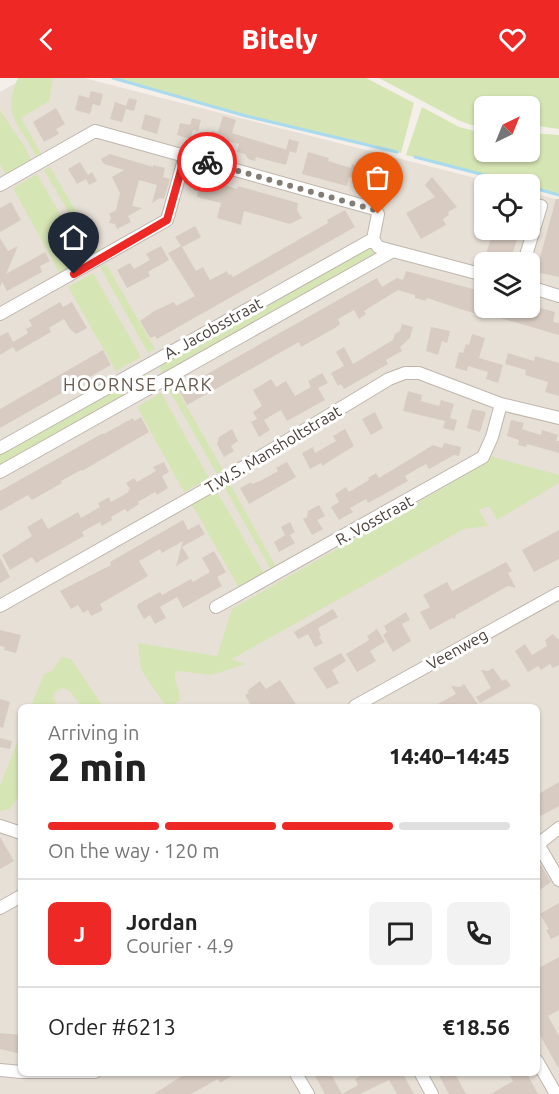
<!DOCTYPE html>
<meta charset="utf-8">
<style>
:root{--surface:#fff;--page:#f2f2f2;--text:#222;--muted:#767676;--line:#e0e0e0;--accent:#ee2925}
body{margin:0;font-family:Ubuntu,sans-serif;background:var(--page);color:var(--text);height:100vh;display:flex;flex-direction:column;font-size:22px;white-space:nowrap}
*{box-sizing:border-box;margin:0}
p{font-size:20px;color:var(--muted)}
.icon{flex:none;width:33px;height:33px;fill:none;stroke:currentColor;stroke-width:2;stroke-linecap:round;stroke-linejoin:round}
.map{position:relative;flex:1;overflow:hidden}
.details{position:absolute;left:18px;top:626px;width:522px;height:372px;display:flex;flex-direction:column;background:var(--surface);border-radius:9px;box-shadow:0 2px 4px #0004}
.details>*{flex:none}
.needle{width:39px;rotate:43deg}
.controls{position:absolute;left:474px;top:18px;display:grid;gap:12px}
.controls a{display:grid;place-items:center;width:66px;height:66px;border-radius:9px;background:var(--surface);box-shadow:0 2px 4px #0004;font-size:30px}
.pin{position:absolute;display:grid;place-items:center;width:51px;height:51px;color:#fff;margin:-62px -26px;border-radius:50% 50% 50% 0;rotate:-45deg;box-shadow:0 0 6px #0007}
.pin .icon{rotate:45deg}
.courier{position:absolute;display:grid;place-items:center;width:60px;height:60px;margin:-30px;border:4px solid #ee2925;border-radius:50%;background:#fff;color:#222;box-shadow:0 2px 8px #0007}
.head em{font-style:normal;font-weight:800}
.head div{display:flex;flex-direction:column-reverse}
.head{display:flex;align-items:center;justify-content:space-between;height:102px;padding:0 30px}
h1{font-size:39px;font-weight:800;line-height:45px}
.bar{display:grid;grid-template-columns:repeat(4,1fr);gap:9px 6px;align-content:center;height:72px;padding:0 30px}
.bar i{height:8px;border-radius:4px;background:var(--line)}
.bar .on{background:var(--accent)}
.bar p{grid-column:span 4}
.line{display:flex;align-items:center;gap:15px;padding:0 30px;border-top:2px solid var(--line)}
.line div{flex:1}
.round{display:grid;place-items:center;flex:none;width:63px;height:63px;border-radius:9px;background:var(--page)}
header{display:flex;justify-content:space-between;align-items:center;height:78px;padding:0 30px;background:var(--accent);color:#fff;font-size:27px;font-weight:800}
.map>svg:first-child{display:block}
</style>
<header><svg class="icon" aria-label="back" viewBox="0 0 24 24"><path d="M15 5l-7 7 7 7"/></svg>Bitely<svg class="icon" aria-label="heart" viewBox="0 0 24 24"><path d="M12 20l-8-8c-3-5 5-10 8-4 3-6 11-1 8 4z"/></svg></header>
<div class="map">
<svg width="559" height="1016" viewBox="0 0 559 1016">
<rect width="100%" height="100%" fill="#f4efe9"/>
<path fill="#e7e0d7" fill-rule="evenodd" d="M25,0h59l415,106h-15v46h46v-38l29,8v894h-559v-1002zM484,184h46v46h-46zM21,628h516v366h-516z"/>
<path fill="#d6e5b4" d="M18,0h35l-4,23 -28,17 21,37 -5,3c-15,-32 -37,-41 -19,-80z
M113,0h253l48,25 -13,50 -155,-37z
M379,0h180v51l-29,-4v-19h-46v19h-13l-13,-5z
M422,29l37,20 25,6v19h46v-19l29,2v60l-29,-8v-3h-11l-113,-29z
M0,32l26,39 6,13 -26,13 -6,-11z
M50,89l50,85 -6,4 -50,-86z
M37,96l49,86 -26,14 -47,-86z
M369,170l4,4 -2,6 -206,116 -4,-2 -2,-6z
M106,186l49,85 -7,4 -48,-86z
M93,195l48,84 -25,14 -48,-84z
M143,294l6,5 -1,5 -148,85v-13z
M174,306l49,86 -6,4 -49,-86z
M161,315l48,85 -25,14 -47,-85z
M490,378l69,19v8l-62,37 -8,-14 -10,4 9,16 -24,3 -232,130 14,5 -35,11 -33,-4 -3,2c-2,10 7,17 4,28l-9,5 -6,-3 -19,-27 -4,-7 -3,-26 79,13 15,-47 237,-136 19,-12z
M229,404l47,85 -5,3 -48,-85z
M216,412l48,84 -25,14 -47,-83z
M62,579l9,2 32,47h-22l-11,-15 -7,-3 -8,4 -2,5 4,9h-26l13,-32 8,-3z
M21,655v60l-11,16 -10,2v-25z"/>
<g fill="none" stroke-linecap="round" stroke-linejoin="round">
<path stroke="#a9daed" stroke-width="3" d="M113,0l133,38 151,36
M415,79l104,27
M530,109l29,8"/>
</g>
<path fill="#d8ccc2" d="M91,13l12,3 -3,12 -7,-2 -3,10 -15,-4 4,-15 10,3z
M129,20l8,2 -3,11 -8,-2 -4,13 -12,-3 5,-17 11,4z
M56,30l9,16 -9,5 3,5 -15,8 -11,-20z
M145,36l16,5 -4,15 -16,-5z
M223,38l13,4 -4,13 58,18 -4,14 -30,-8 -1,4 -7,-2 -3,-5 -8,-2 2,-8 -17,-4 -3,11 -12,-4 5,-16 6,1z
M192,40l9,2 -3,11 -5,-1 -3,9 -13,-4 3,-12 10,2z
M289,61l10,3 -3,11 -10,-3z
M308,74l21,6 -1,3 23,7 1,-4 9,3 -4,12 -8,-2 -2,9 -45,-12z
M110,76l43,13v-2l12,3 -2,9 7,2 -6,20 -4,-1 -8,5 5,-18 -18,-5 -7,26 10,2 -14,8 3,6 -14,7 -2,-5 -6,-1 2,-5 -2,-4 7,-4 4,-17 -8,-16 12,-7 -20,-6 -3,-5z
M80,84l8,13 4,-3 5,9 -8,4 -3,-6 -9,5 -9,-15z
M432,99l25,30 -9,5 1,3 -6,4 3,6 -25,14 -15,-26 29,-16 -10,-12z
M367,100l19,5 -4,13 -19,-5z
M196,102l15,4 1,-3 25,8 1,-3 60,17 -1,7 5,8 -12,6 -46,-13 -3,14 -24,-7 4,-15 -24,-6 1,-6 -5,-1z
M556,121h3v78l-23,-5z
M11,124l10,18 -21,12v-24z
M345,132l10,17 -198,112 -2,-3 -5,2 -10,-17 14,-10 20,-9 2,4 19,-10 -27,-43 13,-7 -6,-9 20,-11 6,11 -19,10 14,24 7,-4 7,13 17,-9 2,4 2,-1 2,3 95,-54 -1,-3z
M493,152h22l-1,4 4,2 -6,19 -4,-1 -2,8h-12l1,-2 -6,-2v-3h-3z
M0,160l8,13 10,-5 -12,28 39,-22 5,9 -10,5 2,6 -35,19 -5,-9 -2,5z
M161,168l8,14 -21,12 2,4 -23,12 -10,-18 13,-7 4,6 16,-9 -4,-6z
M406,193l78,21v16l50,-2 21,6 -2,10 6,1v12l-69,-20v3l-30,-9 -33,-11 -1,3 -11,-3v-3l-17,-5 -34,21 2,3 -7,5 -5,-9 -16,9 2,5 -5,4 -34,19 -2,-5 -112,63 -8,-15 198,-112 5,9 15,-9 6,2z
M60,224l3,5 9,-5 15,26 -11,6 -6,-5 -6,-10 -15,9 2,4 -35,20 -3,-5 -13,8v-19l8,-4 5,10 15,-9 -2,-4 6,-3 -3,-6z
M402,246l11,3 -3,11 -10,9 2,4 -16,9 2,4 -44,25 -3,-5 -3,2 -7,-13 13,-7 -8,-14 8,-5 9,17 40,-24 2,-6 5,-3z
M431,249l19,4 -3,12 -5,-2 -4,14 -12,-4z
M472,256l13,4 -6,20 24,7 -5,18 -12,-4 2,-7 -20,-6 -1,5 -12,-3 4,-16 4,1 3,-9 3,1z
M103,272l8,15 -111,63v-19z
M508,275l26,8 1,-5 24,7v33l-14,-4 3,-10 -23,-7 1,-5 -21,-6z
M322,295l6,10 -10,5 7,12 -38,21 -6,-11 -17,10 6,10 -11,7 -8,-15 6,-3 -4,-7 9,-6 -9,-16 18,-11 5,8 10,-6 9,15 16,-9 -3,-6z
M408,313l14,4 -1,6 18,5 2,-6 13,4 -4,14 7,2 -3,11 -11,-3 2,-7 -42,-10z
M472,331l14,3 -6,20 -13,-4z
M375,334l8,16 -12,7 -9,-16z
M141,339l8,15 -67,39 -1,-1 -20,11 1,2 -30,17 -4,-5 -28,16v-20l103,-58 1,1 29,-16 1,3z
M511,342l13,3 -2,6 19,6 1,-5 16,5 -2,6h3v12l-32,-9 -1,3 -8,-2 1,-5 -12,-4z
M232,351l6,12 -7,5 3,5 -10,6 -7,-13 2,-7z
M345,351l9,17 -32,20 -1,-3 -11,6 -8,-16 11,-6 2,6 21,-12 -3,-5z
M444,365l17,4 -2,9 -5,-1 -25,14 -3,-5 -21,12 3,5 -40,22 -2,-4 -16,9 3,4 -14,8 -8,-13 8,-5 -4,-8 11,-7 3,5 20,-12 -1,-2 8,-5 3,5 54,-33 9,3z
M164,384l5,10 -7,4 6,12 -11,7 -2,-3 -17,10 1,2 -12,8 -2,-3 -14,8 1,3 -10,6 -2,-4 -18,10 2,4 -48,27 -4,-6 -22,13 -8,-15 30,-19 -5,-9 15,-9 6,11 30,-17 3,6 19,-11 -2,-4 11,-6 2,5 16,-9 3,-4 -4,-6 8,-5 3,4 19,-11 -3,-4z
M287,384l9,15 -47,27 -9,-16 11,-6 1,2 8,-3 18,-10 -2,-3z
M319,427l6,11 -8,4 6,9 -11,6 -9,-16 4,-2 1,-6z
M183,442l5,10 11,-6 6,10 -23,13 7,11 -13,8 7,-25 -21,12 -2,-4 -21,12 9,15 -48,28 3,6 -12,6 -3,-6 -5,3 -5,-8 -7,4 -11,-18 51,-26 -1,-3z
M290,444l5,10 -5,3 5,8 -16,9 -5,-10 11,-7 -4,-8z
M559,452v29l-25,13 -12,-22z
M214,473l12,21 -9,5 5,9 -39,22 -6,-11 -17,10 6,11 -11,6 -5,-9 -6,4 -7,-12 1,-3 22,-12 2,3 29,-16 2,3 17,-10 -8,-14z
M0,480l10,19 -10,6z
M506,484l6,9 -4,2 8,15 -8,-2 -52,29 -1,4 -3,-1 -22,12 -10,-18 10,-5 -7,-12 24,-13 5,9z
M333,531l5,8 -20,11 3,8h-2l4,7 -8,4 -7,-13 -10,5 -4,-7z
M406,534l4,8 -8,4 9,17 -18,11 -10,-17 4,-3 -3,-6z
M377,551l8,13 -15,9 6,10 -19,11 -11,-18 23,-14 -2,-4z
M0,552l21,5 -5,18 -12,-3 1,-3 -5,-1z
M553,556l6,6v25l-6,3 -3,-4 -9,6 -3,-4 -10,6 -13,-21 10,-7 7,11 15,-9 -2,-6z
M341,575l5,8 -14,9 7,13 -12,6 -14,-21z
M493,590l9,13 4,-2 5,7 -31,17 -4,-6 15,-9 -10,-18 7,1z
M280,602l17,26h-46l-6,-11 4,-2 -2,-2 13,-10 6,8z
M464,606l15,22h-45l22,-12 -5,-8 9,1z
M0,621l10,3 -7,26 -3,-1z
M0,660l12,3 -2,8 -10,-2z
M559,704v24l-22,12v-23z
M0,759l14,24 -14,8z
M537,781l14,23 -14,10z
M559,825v32l-8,4 -5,-9 3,-1 -9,-15z
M559,879v53l-11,6 11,20v33l-22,-39v-61z
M0,955l21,2v19l-21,-5z
M188,994h50l-18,11 -2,-4 -27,15h-37z
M313,994h17l12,22 16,-9 -3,-6 12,-7h35l12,22h-17l-8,-14 -29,14h-35z
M437,994h17l12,22h-17z
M508,994h18l12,22h-47l22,-13z"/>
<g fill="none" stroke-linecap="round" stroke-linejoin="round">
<g stroke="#bfb5ac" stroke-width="14">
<path id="minor" d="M0,107l95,-54 280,78 3,5 -5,25
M373,161l5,8 106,28
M524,184l17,-56
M530,209l29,9
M0,236l167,-94 18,-64
M0,370l373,-209
M0,394l393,-221
M0,528l217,-123 172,-104 16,-6h14l82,31 58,14
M216,529l267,-150 9,-20 9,-33
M355,628l204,-113
M0,748l21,7
M538,766l21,36
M537,767l22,-17
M0,830l21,-12
M537,983l19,33
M0,992l21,2
M22,994h73
M295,994l13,22
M420,994l12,22"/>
</g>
<use href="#minor" stroke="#fff" stroke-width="12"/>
</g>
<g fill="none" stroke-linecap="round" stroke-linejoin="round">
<path stroke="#847d76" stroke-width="6" stroke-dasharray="0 10.8" d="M207,84l168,48 3,4"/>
<path stroke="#ee2925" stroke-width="8" d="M74,196l93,-54 18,-64 22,6"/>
</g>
<g text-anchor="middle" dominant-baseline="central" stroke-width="6" stroke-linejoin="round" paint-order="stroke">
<g font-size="16" fill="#473f38" stroke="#fff">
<text transform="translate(213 250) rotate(-29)">A. Jacobsstraat</text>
<text transform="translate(273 371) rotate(-31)">T.W.S. Mansholtstraat</text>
<text transform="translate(374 442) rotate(-29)">R. Vosstraat</text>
<text transform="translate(457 571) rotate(-29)">Veenweg</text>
</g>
<g font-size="18" letter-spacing="1.5" fill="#695b4f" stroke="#fff">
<text x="138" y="306">HOORNSE PARK</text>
</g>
</g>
</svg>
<div class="controls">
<a><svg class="needle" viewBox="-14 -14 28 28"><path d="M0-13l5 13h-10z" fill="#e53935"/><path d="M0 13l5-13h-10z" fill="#767676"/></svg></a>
<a><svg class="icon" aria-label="locate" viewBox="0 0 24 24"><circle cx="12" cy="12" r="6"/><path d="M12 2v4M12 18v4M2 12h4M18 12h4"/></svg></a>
<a><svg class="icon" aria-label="layers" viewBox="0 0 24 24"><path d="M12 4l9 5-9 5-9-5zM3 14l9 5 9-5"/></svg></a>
</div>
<div class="pin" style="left:378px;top:136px;background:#ea580c"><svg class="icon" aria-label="bag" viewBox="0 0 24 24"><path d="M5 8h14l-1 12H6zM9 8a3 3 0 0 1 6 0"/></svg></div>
<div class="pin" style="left:74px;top:196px;background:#1f2937"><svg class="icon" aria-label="home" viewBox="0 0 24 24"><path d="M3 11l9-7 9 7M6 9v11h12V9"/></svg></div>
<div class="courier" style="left:207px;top:84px"><svg class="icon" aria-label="bike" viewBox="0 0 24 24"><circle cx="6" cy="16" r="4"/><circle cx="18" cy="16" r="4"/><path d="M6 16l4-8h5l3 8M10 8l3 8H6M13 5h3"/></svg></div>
<section class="details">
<div class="head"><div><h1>2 min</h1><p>Arriving in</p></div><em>14:40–14:45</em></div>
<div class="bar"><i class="on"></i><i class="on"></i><i class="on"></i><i></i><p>On the way · 120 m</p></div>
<div class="line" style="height:108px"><b class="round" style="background:var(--accent);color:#fff">J</b><div><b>Jordan</b><p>Courier · 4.9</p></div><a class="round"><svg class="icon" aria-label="chat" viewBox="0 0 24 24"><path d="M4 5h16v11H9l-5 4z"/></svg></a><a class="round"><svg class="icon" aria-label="phone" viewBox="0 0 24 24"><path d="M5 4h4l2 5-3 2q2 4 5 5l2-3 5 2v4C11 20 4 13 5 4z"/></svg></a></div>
<div class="line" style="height:78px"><div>Order #6213</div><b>€18.56</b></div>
</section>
</div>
